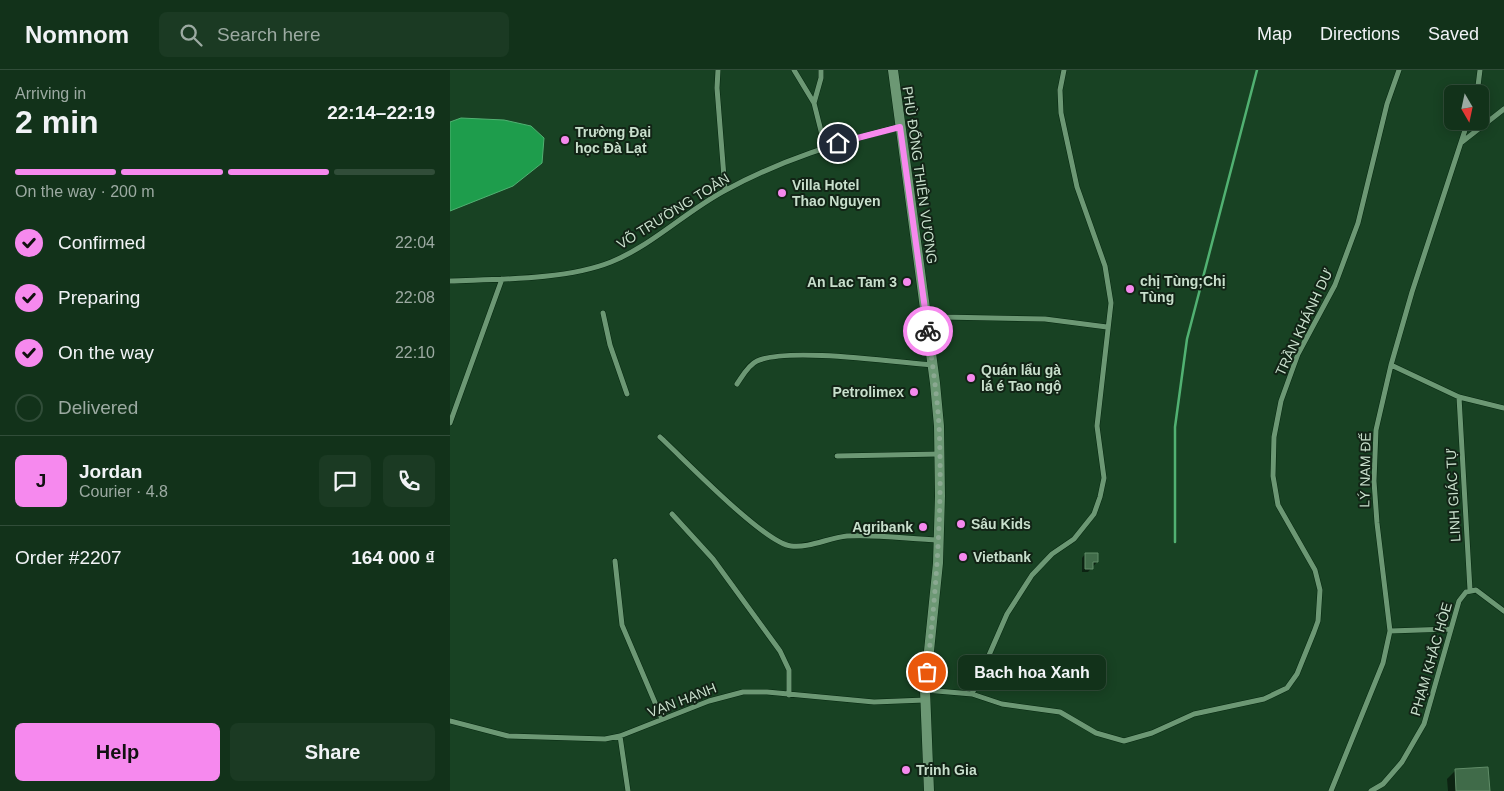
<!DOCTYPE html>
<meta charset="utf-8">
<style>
:root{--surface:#12321a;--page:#1b3a23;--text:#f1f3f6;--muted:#9caaa2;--line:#314d39;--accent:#f689ee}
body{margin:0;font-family:Arial,sans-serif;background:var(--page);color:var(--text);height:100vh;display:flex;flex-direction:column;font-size:19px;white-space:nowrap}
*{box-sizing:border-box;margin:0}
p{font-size:16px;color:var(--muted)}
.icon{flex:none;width:28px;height:28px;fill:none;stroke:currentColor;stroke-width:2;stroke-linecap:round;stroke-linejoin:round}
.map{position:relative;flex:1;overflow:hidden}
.panel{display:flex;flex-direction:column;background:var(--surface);width:450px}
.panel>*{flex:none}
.needle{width:32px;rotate:171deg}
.fabs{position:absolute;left:994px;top:15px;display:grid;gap:10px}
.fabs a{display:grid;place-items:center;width:45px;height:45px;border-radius:8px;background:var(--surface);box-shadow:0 2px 12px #0003,0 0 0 1px var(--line);font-size:25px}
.pin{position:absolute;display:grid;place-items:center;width:42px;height:42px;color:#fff;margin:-21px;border:2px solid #fff;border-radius:50%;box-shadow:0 1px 5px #0007}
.courier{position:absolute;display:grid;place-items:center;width:50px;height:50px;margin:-25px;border:4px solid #f689ee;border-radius:50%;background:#fff;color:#222;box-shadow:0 1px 6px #0007}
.bubble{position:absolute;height:35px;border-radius:8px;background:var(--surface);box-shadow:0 2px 12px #0003,0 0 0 1px var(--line);font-size:16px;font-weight:600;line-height:35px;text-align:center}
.headline em{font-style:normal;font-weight:600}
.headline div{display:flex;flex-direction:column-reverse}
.headline{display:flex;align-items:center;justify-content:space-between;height:85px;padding:0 15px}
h1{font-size:32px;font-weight:600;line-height:38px}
.bar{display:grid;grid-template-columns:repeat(4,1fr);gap:8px 5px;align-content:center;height:60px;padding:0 15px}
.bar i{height:6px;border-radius:4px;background:var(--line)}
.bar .active{background:var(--accent)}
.bar p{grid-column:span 4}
.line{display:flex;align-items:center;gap:12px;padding:0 15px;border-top:1px solid var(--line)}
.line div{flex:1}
.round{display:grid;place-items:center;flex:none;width:52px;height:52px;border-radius:8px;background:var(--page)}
ol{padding:0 15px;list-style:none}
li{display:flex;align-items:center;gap:15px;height:55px}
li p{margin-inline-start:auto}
li .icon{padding:5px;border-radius:50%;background:var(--accent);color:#111;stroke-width:4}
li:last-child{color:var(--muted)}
li i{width:28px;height:28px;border:2px solid var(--line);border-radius:50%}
.action{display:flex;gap:10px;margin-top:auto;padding:10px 15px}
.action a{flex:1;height:58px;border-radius:8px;background:var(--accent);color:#111;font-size:20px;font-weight:600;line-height:58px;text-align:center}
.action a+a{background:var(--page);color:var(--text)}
header{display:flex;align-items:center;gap:30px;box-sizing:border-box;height:70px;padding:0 25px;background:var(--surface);border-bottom:1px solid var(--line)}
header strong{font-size:24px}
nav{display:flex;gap:28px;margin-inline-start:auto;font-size:18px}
.search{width:350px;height:45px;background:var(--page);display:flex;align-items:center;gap:12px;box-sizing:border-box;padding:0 18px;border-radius:8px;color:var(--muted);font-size:19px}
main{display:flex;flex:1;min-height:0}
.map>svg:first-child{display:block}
</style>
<header>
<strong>Nomnom</strong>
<div class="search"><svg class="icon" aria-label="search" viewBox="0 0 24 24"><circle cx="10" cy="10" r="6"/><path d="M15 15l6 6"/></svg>Search here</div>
<nav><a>Map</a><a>Directions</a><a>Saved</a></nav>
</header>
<main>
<section class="panel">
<div class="headline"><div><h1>2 min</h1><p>Arriving in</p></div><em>22:14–22:19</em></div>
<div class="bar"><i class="active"></i><i class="active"></i><i class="active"></i><i></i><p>On the way · 200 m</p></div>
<ol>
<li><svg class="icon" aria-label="check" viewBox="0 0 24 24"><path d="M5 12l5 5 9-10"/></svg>Confirmed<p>22:04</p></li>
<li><svg class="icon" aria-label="check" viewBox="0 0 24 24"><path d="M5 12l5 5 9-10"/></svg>Preparing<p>22:08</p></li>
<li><svg class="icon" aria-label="check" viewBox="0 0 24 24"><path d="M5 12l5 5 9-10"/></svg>On the way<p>22:10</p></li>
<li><i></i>Delivered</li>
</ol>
<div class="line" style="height:90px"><b class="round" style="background:var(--accent);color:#111">J</b><div><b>Jordan</b><p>Courier · 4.8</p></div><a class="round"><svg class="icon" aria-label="chat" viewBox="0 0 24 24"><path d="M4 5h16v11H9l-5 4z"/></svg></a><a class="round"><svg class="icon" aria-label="phone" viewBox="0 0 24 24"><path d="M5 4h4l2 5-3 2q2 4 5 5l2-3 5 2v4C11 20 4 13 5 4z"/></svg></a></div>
<div class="line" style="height:65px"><div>Order #2207</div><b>164 000 ₫</b></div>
<div class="action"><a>Help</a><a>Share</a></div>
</section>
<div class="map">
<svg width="1054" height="721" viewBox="0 0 1054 721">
<rect width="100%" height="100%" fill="#184223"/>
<path fill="#1e9d4c" stroke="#51b172" d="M11,48l43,2 27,6 13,12 -2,25 -29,23 -63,25v-89z"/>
<path fill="#0007" d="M635,484l12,8 -9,10h-6v-14z
M1005,701l33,20h-40l-1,-12z"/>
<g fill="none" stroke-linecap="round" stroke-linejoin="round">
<path stroke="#51b172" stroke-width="2.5" d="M725,472v-115l12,-88 70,-269"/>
</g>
<path fill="#406b49" stroke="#618d69" d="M635,483h13v9h-5v7h-8z
M1038,697l2,24h-34l-1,-22z"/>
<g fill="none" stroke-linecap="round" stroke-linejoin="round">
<g stroke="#062710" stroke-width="6">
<path id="street" d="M268,0l-1,18 8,102
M344,0l20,33 11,44
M1027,24l3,-24
M364,33l7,-25v-8
M1012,72l42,-33
M0,211c48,-2 116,-1 161,-19 42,-17 75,-51 115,-72 55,-30 113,-48 173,-63
M476,238l16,9 103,2 62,8
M153,243l7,32 17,49
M941,295l68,32 45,11
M287,314c5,-7 11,-19 20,-23 31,-14 137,1 175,4
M1009,327l11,193
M0,353l52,-144
M210,367c24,22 104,106 131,109 19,2 37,-8 56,-10 27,-2 63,3 91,4
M387,386l102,-2
M222,444l41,45 67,92 9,19v25
M165,491l7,64 40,94
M940,561l60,-2
M475,620l47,4 30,10 58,8 36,21 28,8 28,-8 42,-19 70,-15 23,-11 10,-14 17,-42 4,-11 2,-31 -5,-20 -37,-65 -5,-29 1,-39 7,-36 17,-47 37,-69 23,-62 29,-119 12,-34
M522,624l35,-80 25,-39 20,-21 22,-15 20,-25 6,-17 4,-19 -7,-52 14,-123 -6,-37 -28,-79 -16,-74 -1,-23 4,-20
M0,651l58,15 97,3 15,-3 89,-35 34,-9h24l107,10 51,-2
M170,666l8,55
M881,721l52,-128 7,-32 -13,-108 -3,-42 2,-51 15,-65 21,-73 56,-171
M921,721l12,-7 19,-22 22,-38 35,-123 7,-9 10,-2 28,21"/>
</g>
<g stroke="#062710" stroke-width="11">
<path id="secondary" d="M443,0l42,313 4,43 1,70 -2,67 -13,127 4,101"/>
</g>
<use href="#street" stroke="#6c9874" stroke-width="5"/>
<use href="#secondary" stroke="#6c9874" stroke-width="10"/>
</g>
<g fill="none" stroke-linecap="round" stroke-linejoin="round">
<path stroke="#8aa891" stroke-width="5" stroke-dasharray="0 9" d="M477,602c9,-82 16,-164 12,-247 -2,-31 -7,-63 -11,-94"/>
<path stroke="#f689ee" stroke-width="6" d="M388,73l62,-16 28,204"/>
</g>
<g fill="#f689ee" stroke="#122416" stroke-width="2">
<circle cx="115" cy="70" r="5"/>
<circle cx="332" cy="123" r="5"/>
<circle cx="457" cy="212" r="5"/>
<circle cx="680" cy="219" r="5"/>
<circle cx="521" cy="308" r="5"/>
<circle cx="464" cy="322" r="5"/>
<circle cx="511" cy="454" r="5"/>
<circle cx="473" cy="457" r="5"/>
<circle cx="513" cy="487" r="5"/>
<circle cx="456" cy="700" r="5"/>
</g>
<g text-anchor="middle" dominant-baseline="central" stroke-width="4" stroke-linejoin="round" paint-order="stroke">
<g font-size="14" font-weight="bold" fill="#c8dfcc" stroke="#122416" text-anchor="start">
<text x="125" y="62">Trường Đại<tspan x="125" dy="16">học Đà Lạt</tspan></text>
<text x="342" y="115">Villa Hotel<tspan x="342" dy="16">Thao Nguyen</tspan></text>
<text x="690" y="211">chị Tùng;Chị<tspan x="690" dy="16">Tùng</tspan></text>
<text x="447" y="212" text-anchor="end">An Lac Tam 3</text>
<text x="531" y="300">Quán lẩu gà<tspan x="531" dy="16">lá é Tao ngộ</tspan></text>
<text x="454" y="322" text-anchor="end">Petrolimex</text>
<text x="521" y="454">Sâu Kids</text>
<text x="463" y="457" text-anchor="end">Agribank</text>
<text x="523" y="487">Vietbank</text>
<text x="466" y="700">Trinh Gia</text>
</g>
<g font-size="14" fill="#c8dfcc" stroke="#122416">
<text transform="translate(470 105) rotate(82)">PHÙ ĐỔNG THIÊN VƯƠNG</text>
<text transform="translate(223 141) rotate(-32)">VÕ TRƯỜNG TOẢN</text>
<text transform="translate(854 252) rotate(-65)">TRẦN KHÁNH DƯ</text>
<text transform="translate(915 400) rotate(-89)">LÝ NAM ĐẾ</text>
<text transform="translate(1003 425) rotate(-93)">LINH GIÁC TỰ</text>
<text transform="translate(981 589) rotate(-74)">PHẠM KHẮC HÒE</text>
<text transform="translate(232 630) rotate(-21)">VẠN HẠNH</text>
</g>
</g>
</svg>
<div class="fabs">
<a><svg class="needle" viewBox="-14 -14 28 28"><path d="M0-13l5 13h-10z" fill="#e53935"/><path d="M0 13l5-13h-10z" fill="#9caaa2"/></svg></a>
</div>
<div class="pin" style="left:477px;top:602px;background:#ea580c"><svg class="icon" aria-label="bag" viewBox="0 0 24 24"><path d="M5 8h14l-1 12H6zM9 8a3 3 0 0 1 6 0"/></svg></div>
<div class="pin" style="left:388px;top:73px;background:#1f2937"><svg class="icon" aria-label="home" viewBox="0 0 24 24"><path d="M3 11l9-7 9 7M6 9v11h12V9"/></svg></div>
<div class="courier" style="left:478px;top:261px"><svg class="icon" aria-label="bike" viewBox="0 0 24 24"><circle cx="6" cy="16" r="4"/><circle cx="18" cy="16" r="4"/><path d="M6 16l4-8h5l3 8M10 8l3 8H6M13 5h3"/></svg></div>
<div class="bubble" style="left:508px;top:585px;width:148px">Bach hoa Xanh</div>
</div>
</main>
